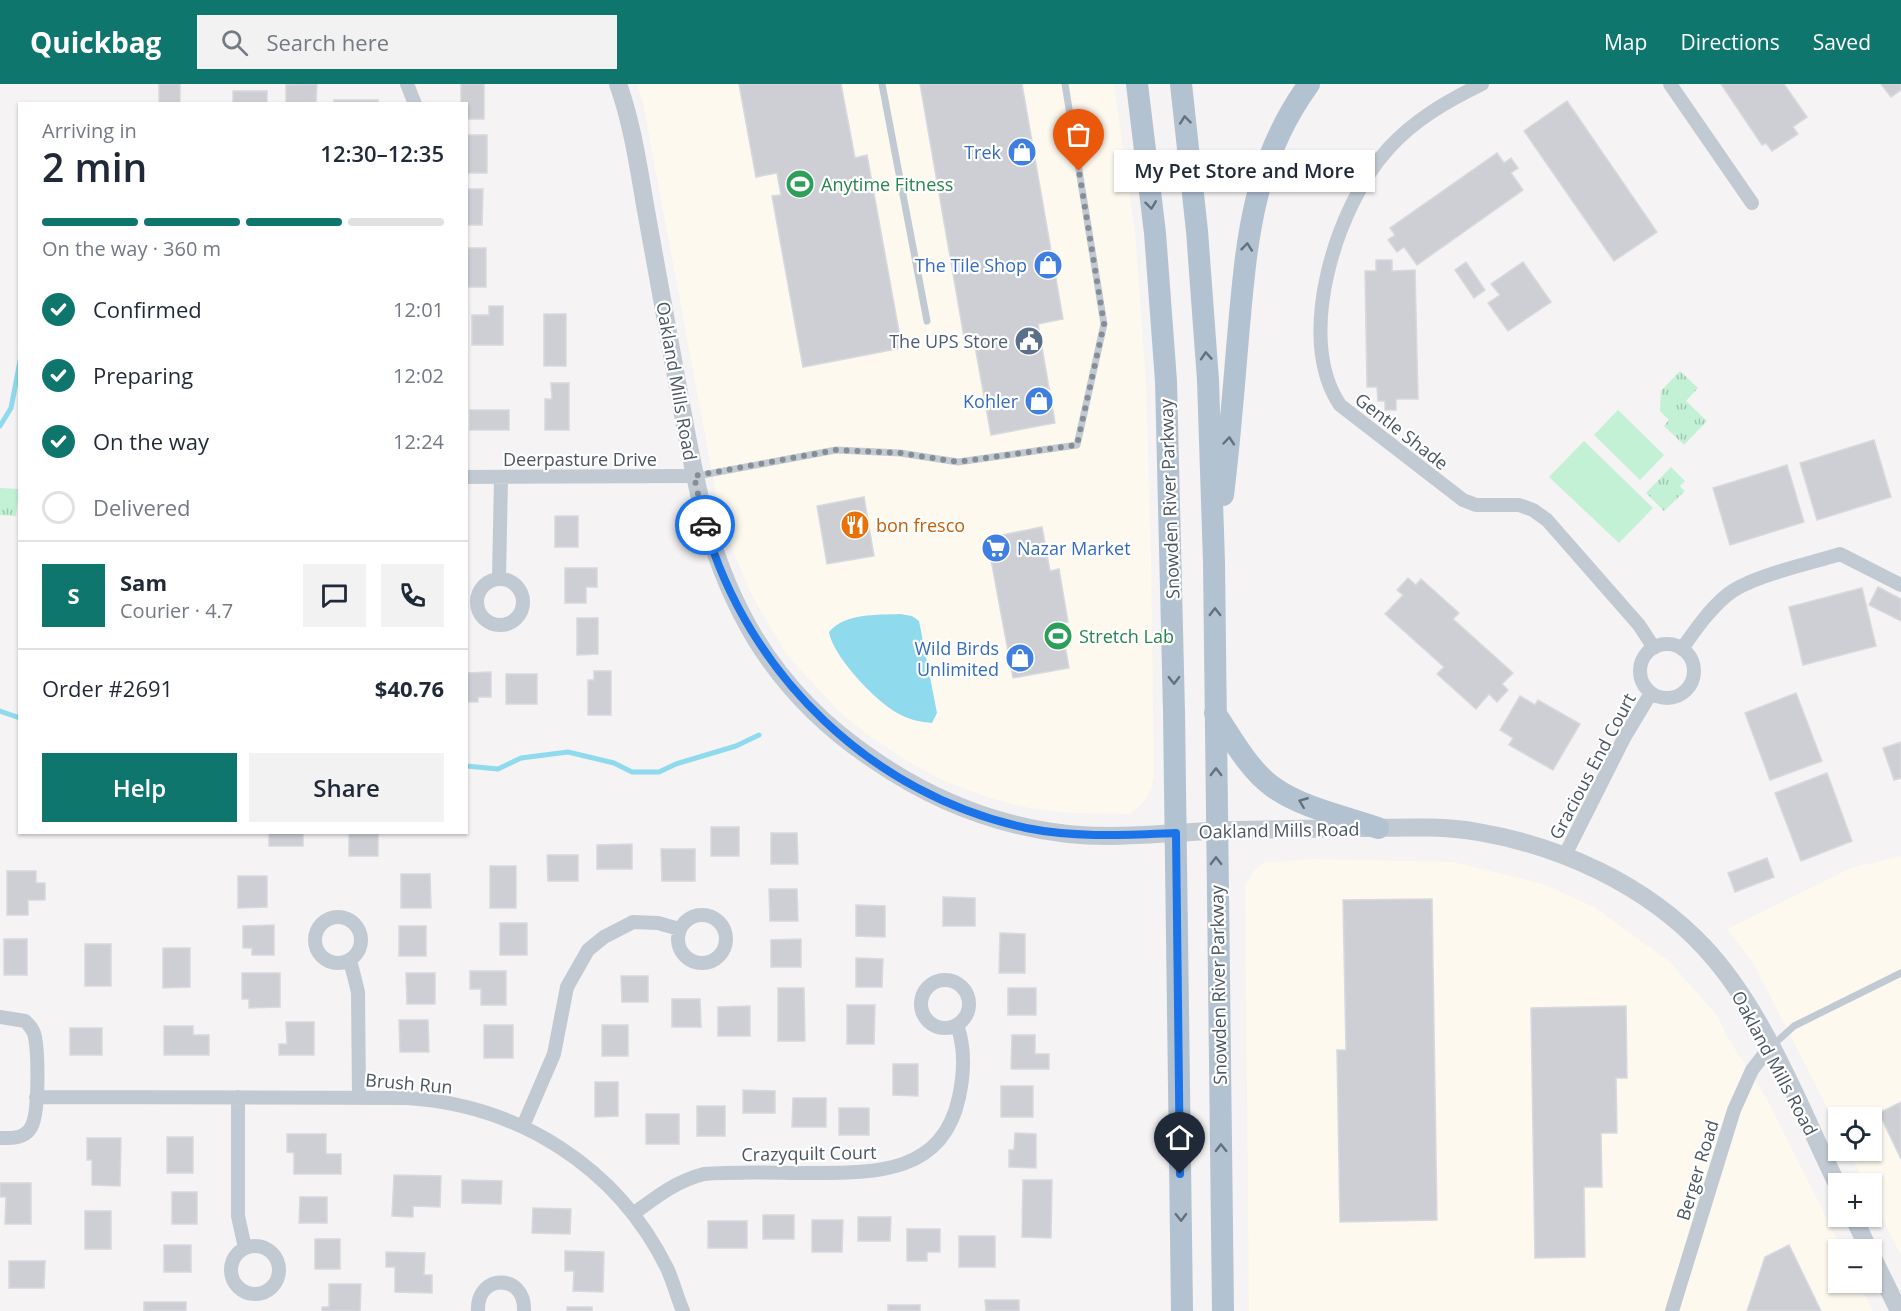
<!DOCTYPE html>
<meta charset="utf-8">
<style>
:root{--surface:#fff;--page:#f2f2f3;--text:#1f2937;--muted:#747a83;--line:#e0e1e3;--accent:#0f766e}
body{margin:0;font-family:"Open Sans",sans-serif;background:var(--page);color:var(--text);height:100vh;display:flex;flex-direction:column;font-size:22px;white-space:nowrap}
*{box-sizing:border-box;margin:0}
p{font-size:20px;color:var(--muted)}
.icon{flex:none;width:33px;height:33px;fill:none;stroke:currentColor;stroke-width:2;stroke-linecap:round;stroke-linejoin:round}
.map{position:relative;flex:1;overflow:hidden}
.sheet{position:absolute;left:18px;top:18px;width:450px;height:732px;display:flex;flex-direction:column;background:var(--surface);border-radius:0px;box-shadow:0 2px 4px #0004}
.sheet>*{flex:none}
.tools{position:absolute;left:1828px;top:1023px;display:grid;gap:12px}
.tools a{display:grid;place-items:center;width:54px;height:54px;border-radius:0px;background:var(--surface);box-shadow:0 2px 4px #0004;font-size:30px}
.pin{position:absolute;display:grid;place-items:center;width:51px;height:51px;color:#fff;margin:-62px -26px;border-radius:50% 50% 50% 0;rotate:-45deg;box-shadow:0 0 6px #0007}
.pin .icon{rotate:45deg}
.courier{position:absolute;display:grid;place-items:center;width:60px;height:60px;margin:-30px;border:4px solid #1a73e8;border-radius:50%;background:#fff;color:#222;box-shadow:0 2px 8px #0007}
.bubble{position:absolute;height:42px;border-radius:0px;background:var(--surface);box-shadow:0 2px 4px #0004;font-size:20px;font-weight:600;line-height:42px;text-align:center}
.headline em{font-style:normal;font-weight:600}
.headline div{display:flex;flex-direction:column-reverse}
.headline{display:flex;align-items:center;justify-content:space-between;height:102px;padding:0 24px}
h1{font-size:39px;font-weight:600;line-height:45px}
.bar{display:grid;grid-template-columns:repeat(4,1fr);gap:9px 6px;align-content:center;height:72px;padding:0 24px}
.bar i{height:8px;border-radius:4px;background:var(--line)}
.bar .on{background:var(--accent)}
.bar p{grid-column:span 4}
.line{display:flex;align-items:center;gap:15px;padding:0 24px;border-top:2px solid var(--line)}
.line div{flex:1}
.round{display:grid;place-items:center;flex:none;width:63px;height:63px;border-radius:0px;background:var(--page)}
ol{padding:0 24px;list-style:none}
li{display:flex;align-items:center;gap:18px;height:66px}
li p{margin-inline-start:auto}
li .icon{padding:6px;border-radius:50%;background:var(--accent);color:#fff;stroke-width:4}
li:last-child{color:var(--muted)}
li i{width:33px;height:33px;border:3px solid var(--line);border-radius:50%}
.button{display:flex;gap:12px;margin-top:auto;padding:12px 24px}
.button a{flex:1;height:69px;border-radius:0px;background:var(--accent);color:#fff;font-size:24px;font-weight:600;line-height:69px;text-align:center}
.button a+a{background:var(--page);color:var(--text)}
header{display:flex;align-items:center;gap:36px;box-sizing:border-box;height:84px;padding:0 30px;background:var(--accent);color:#fff}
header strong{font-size:28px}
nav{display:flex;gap:33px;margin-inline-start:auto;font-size:21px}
.search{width:420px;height:54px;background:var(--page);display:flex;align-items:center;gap:15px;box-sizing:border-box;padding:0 21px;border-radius:0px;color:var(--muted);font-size:22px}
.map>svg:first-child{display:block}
</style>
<header>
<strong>Quickbag</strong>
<div class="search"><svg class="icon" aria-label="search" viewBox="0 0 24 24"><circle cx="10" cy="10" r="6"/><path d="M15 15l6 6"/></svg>Search here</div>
<nav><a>Map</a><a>Directions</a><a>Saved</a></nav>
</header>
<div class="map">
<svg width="1901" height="1227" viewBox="0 0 1901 1227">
<defs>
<pattern id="park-tufts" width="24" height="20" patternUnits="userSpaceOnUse" patternTransform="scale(1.5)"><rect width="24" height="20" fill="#c3f1d5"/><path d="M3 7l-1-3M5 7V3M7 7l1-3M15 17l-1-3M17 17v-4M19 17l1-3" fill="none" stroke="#a0c6b0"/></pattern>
</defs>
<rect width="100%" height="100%" fill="#f5f3f3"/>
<path fill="#fdf9ef" d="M637,0h477l21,148 11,150 5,173 3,220 -3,14 -7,13 -14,12 -60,-1 -41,-5 -39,-10 -46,-17 -37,-20 -39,-26 -26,-21 -55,-59 -37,-63 -29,-71 -78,-418z
M1901,772v400l-29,-59v-13l-7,-1 -16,-32 23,-1v-32h-33v13l-84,-165 -28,-37 124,-61z
M1312,775l141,3 90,22 51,23 76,55 48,55 8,18 41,64 75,150 -3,1v32l20,1 14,28h-624l-4,-425 9,-15 10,-8z"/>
<path fill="#c3f1d5" d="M1618,326l46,45 -24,25 -46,-45z
M1584,357l69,67 -34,35 -70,-66z"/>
<path fill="url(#park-tufts)" d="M1680,287l18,17 -12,13 21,20 -23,24 -20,-19 5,-6 -9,-9 1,-20z
M1671,383l14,14 -5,5 5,5 -21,20 -18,-18z
M0,404l19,1 -3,27 -16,-1z"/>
<path fill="#90daee" d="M900,530l12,2 7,5 18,92 -5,10c-12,-1 -21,-3 -31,-8 -23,-11 -68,-58 -72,-83 16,-19 48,-17 71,-18z"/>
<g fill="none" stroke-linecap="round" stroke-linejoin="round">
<path stroke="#90daee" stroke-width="5" d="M0,342l11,-18 9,-47
M0,627l20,7
M466,682l32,3 23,-11 47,-6 46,11 18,9h27l17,-8 60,-18 23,-11"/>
</g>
<path fill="#cdcfd5" stroke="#d7d9de" stroke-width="1.5" d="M159,0h21v20h-21z
M317,0l-1,18 -30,2v-19z
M461,0h23v35h-18v-15h-5z
M739,0h102l14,74 12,-3 35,193 -99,19 -31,-171 9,-1 -4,-22 -21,4z
M920,0h102l41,235 -25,5 17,99 -64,12 -18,-100 -9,2z
M1721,0h63l23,33 -14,10 5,7 -26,17 -6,-8 -4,2z
M1881,0h20v6l-10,7z
M233,7h34v13h-34z
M334,16h44v4h-44z
M1567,17l90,131 -43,29 -90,-130z
M466,51h21v38h-21z
M1497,69l7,10 7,-5 7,10 -7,5 12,17 -106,75 -13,-18 -7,5 -9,-12 7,-5 -5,-7z
M466,105h17l-1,36h-16z
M466,164h20v39h-20z
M1376,176h16v11l23,-1 3,129h-22v11h-11v-9h-7l-1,-14h-10l-2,-116h11z
M1466,178l19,28 -11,8 -19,-28z
M1523,178l28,40 -43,29 -20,-28 12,-8 -9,-11z
M489,222h14v39h-31v-30h17z
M544,230h22v52h-22z
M551,299h18v47h-24v-31h7z
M470,326h39v20h-39z
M1874,356l17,57 -74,23 -17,-57z
M1787,381l17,57 -74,23 -17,-57z
M864,413l10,59 -47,8 -10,-58z
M555,432h23v31h-23z
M1042,443l8,44 9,-2 9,53 -7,1 8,45 -56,10 -26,-140z
M565,484h32v19h-11v16h-21z
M1408,494l8,7 5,-6 38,34 -6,6 60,54 -11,11 6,6 -11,12 -8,-8 -13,15 -39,-35 7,-7 -59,-53 18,-19 -6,-5z
M1878,503l23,12v22l-32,-16z
M1862,504l14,58 -73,19 -14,-58z
M577,534h21v36l-21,1z
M594,587h17v44h-23v-35h6z
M491,588v25h-13v5h-12v-29z
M506,590h31v30h-31z
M1796,609l26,68 -52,19 -25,-67z
M1520,612l15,9 3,-5 42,24 -27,46 -44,-25 4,-7 -13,-8z
M1901,658v36l-7,2 -11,-32z
M1827,689l25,68 -51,20 -26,-68z
M711,743h28v29h-28z
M269,748h34v14h-34z
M771,749h26l1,31h-27z
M349,750h29v22h-29z
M632,760v25h-35v-24z
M661,765h34v32h-33z
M547,771h31v26h-30z
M1767,774l7,19 -39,15 -7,-19z
M490,782h26v42h-26z
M7,787h29v12h9v17h-17v15h-21z
M401,790h29l1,34h-30z
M238,792h29v31l-29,1z
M769,805h28l1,32h-28z
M943,813l32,1v28h-32z
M1432,815l5,321 -97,2 -3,-172h9l-3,-150z
M856,821l29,1v31l-29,-1z
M500,839h27v32h-27z
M274,841v30h-22v-7h-9v-22z
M399,842h27v30h-27z
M1000,849l25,1v39h-26z
M4,855h23v36h-23z
M801,855v28h-30v-27z
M85,860h26v42h-26z
M163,864h27v39l-27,1z
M856,874l27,1 -1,28h-26z
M470,887h36v34h-25v-16h-11z
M242,889h38v34l-31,1v-9h-7z
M406,889h29v31h-28z
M621,892h27v26h-26z
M778,904h26l1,53h-27z
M1008,904h28v27h-28z
M672,915h28l1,28h-29z
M847,921h28l-1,39h-27z
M750,922v30h-32v-29z
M1626,922l1,72h-11l1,55h-16l1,54h-18l1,70 -50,1 -4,-250z
M399,936h29l1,32h-29z
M286,938h28v33h-35v-11h8z
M484,941h29v33h-29z
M602,941h26v31h-26z
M164,942h29v9h16v20h-45z
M70,944h32v27h-32z
M1012,951h23v19h14v15h-38z
M893,980h25v32l-25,-1z
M595,998h23v34l-23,1z
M1001,1002h32v31h-32z
M743,1006l32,1v22h-32z
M793,1014h33v29h-34z
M1901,1018v57l-22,-46z
M697,1022h28v30h-28z
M839,1024h30v27h-30z
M646,1030h33v30h-33z
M1015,1049l21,1v34l-27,-1v-17h5z
M287,1050h39v20h15v20h-47v-21l-7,-1z
M167,1053h26v36h-26z
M87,1054h34l-1,48 -28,-1v-25h-5z
M394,1091l47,1 -1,31 -27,-1v11l-21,-1z
M462,1096l40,1 -1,23 -39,-1z
M1023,1096h29l-1,58 -29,-1z
M0,1099h31v41h-26l1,-27h-6z
M172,1108h25v32h-25z
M300,1113h27v26h-28z
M533,1124l38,1 -1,25 -38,-1z
M85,1127h26v38h-26z
M763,1131h31v24h-31z
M858,1133h33l-1,24h-32z
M812,1136h31l-1,32h-30z
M708,1137h39v27h-39z
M907,1145h33v23h-13v9h-20z
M959,1152h36v31h-36z
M315,1155h25v30h-25z
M164,1161h27v27h-27z
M1789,1161l32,66h-74l18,-54z
M565,1167l39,1 -1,40 -30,-1 1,-20h-9z
M386,1168l39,1 -1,22h8v18l-37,-1v-25h-9z
M9,1177h36l-1,27h-35z
M329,1200h32l-1,27h-38v-4h7z
M985,1216h34v11h-33z
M144,1218h42v9h-42z
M888,1221h32v6h-32z
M567,1223h25v4h-25z"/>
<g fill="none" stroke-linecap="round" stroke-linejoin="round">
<path stroke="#c1cad2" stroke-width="7" d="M882,0l45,237
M697,392l139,-26 64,3 58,9 119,-17 27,-121 -39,-240
M1772,962l22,-20 107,-53"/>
<path stroke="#c1cad2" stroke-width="14" d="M407,0l8,20
M1482,0c-35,17 -68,36 -94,65 -51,56 -94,189 -48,256l123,95 13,5h43l14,5 14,10 92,105 15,23
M1670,0l82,119
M466,393l228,-1
M499,494l2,-101
M477 518a23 23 0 1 1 46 0a23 23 0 1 1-46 0Z
M1640 587a27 27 0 1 1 54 0a27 27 0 1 1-54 0Z
M1682,565c13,-19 27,-39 45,-54 23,-19 82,-31 113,-41l61,31
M1565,771l59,-117 27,-45
M678 855a24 24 0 1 1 48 0a24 24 0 1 1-48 0Z
M315 856a23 23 0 1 1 46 0a23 23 0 1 1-46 0Z
M350,876l8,32 1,105
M921 920a24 24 0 1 1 48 0a24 24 0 1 1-48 0Z
M0,933l25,4c5,5 9,9 10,16 3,17 5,79 -5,92 -7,10 -19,9 -30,9
M36,1013l371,1c112,7 210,69 260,170 6,13 10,29 16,43
M238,1013v119l7,32
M523,1042l31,-72 13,-67 21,-37 16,-13 29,-15 25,1 21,6
M633,1130c23,-17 43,-33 71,-40 36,-3 73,-1 109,-1 64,0 130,0 146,-76 5,-23 6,-50 -2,-72
M231 1186a24 24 0 1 1 48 0a24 24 0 1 1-48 0Z
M478,1227c-2,-38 48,-38 46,0
M1672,1227l62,-201 18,-40 18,-23"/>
<path stroke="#c1cad2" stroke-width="18" d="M618,0c14,39 20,80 27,121 11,63 23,125 34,188 16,88 29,167 76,245 30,49 71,90 119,122 58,40 123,66 194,74 47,5 96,-1 143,-3 48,-2 96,-2 143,-3 41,0 84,-3 124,4 83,14 168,53 226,115 61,65 96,162 135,241
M1853,1132l16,34
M1872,1172l27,55"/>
<path stroke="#b3c2d1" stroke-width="22" d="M1137,0l18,149 11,148 8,331 8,599
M1181,0l16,147 11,149 6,182 9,749
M1223,411c7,-56 11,-112 16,-169 8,-90 15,-166 70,-242
M1215,629c17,25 33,56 58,74 29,21 71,29 105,41"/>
</g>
<defs><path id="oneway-chevron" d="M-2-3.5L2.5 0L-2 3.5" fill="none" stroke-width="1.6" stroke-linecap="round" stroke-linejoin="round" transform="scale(1.5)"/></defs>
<g stroke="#64717d">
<use href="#oneway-chevron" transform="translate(1185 36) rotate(-96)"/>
<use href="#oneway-chevron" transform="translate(1151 121) rotate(83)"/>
<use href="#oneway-chevron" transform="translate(1247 163) rotate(-84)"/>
<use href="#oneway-chevron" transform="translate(1206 272) rotate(-94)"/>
<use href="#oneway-chevron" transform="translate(1229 357) rotate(-85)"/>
<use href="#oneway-chevron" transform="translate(1215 528) rotate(-90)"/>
<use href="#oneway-chevron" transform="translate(1174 596) rotate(89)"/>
<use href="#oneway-chevron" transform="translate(1216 688) rotate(-90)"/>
<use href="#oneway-chevron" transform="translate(1303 718) rotate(-158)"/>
<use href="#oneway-chevron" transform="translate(1216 777) rotate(-91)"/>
<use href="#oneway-chevron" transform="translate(1221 1064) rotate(-91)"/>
<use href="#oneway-chevron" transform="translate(1181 1133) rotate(89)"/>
</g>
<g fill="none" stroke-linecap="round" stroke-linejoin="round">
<path stroke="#868d94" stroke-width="6" stroke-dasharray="0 10.8" d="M705,441l-11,-49 142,-26 64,3 58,9 119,-17 27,-121 -25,-153"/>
<path stroke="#1a73e8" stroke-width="8" d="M705,441c43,150 167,270 321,303 50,10 99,7 150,5l4,341"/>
</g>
<defs>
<g id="shop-disc" transform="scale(1.5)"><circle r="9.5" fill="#3f7fe0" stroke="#fff"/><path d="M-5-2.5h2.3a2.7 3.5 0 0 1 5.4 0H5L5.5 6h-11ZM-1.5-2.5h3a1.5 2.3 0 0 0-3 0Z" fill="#fff"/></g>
<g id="stadium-disc" transform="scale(1.5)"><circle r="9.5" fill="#2e9e5b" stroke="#fff"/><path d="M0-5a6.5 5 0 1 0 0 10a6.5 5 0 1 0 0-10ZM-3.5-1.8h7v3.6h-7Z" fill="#fff"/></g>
<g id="civic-disc" transform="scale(1.5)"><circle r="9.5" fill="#5c6f8a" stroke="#fff"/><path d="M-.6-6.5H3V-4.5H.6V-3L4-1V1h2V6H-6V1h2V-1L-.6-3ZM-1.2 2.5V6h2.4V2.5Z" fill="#fff"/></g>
<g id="restaurant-disc" transform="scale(1.5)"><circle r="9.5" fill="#e8710a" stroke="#fff"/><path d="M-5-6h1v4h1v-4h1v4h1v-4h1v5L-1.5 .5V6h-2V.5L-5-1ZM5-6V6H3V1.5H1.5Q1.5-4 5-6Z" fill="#fff"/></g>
<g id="supermarket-disc" transform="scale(1.5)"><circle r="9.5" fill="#3f7fe0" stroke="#fff"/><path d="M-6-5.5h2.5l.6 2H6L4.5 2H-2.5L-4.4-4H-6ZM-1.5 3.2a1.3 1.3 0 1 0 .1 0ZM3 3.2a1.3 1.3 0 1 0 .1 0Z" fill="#fff"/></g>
</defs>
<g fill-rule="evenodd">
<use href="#shop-disc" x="1022" y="68"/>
<use href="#stadium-disc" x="800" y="100"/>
<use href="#shop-disc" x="1048" y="181"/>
<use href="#civic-disc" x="1029" y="257"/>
<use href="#shop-disc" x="1039" y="317"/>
<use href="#restaurant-disc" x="855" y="441"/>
<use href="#supermarket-disc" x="996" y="464"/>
<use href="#stadium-disc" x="1058" y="552"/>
<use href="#shop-disc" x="1020" y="574"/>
</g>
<g text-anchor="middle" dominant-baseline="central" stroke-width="4.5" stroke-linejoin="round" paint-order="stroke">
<g font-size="18" fill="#366cbe" stroke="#fff" text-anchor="end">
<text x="1001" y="68">Trek</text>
<text x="1027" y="181">The Tile Shop</text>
<text x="1018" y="317">Kohler</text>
<text x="1017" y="464" text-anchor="start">Nazar Market</text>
<text x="999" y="564">Wild Birds<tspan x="999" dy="21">Unlimited</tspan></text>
</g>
<g font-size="18" fill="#27864d" stroke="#fff" text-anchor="start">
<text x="821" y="100">Anytime Fitness</text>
<text x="1079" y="552">Stretch Lab</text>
</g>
<g font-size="18" fill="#4e5e75" stroke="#fff" text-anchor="end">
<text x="1008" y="257">The UPS Store</text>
</g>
<g font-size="18" fill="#4a5661" stroke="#fff">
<text transform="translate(677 297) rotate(80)">Oakland Mills Road</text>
<text transform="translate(1402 347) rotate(38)">Gentle Shade</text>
<text x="580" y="375">Deerpasture Drive</text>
<text transform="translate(1169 415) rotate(-92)">Snowden River Parkway</text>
<text transform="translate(1592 682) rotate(-62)">Gracious End Court</text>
<text transform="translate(1279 746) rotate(-1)">Oakland Mills Road</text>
<text transform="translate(1218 901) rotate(-91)">Snowden River Parkway</text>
<text transform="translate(1775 979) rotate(62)">Oakland Mills Road</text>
<text transform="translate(409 999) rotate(5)">Brush Run</text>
<text transform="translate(809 1069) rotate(-1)">Crazyquilt Court</text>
<text transform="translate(1697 1086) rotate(-73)">Berger Road</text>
</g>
<g font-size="18" fill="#c56008" stroke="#fff" text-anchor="start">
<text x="876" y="441">bon fresco</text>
</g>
</g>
</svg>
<div class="tools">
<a><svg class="icon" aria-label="locate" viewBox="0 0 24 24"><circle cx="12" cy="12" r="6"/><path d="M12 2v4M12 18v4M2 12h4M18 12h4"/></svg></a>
<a>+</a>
<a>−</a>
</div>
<div class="pin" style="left:1079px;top:87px;background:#ea580c"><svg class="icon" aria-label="bag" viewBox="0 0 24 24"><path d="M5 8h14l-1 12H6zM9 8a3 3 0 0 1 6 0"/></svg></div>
<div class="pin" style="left:1180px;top:1090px;background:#1f2937"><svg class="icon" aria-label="home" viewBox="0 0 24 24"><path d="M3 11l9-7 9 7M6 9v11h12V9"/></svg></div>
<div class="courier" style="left:705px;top:441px"><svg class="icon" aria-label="car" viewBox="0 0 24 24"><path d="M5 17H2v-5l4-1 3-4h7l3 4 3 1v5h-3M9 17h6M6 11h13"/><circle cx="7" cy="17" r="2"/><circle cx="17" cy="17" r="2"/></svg></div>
<div class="bubble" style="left:1114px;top:66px;width:261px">My Pet Store and More</div>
<section class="sheet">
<div class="headline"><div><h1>2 min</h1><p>Arriving in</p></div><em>12:30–12:35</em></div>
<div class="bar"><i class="on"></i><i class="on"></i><i class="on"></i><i></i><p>On the way · 360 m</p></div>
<ol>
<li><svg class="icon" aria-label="check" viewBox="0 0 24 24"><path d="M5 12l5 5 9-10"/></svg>Confirmed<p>12:01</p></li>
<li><svg class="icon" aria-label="check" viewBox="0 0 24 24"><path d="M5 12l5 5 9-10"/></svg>Preparing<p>12:02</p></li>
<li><svg class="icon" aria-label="check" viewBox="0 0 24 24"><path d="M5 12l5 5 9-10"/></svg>On the way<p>12:24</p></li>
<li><i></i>Delivered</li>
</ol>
<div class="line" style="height:108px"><b class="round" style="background:var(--accent);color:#fff">S</b><div><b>Sam</b><p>Courier · 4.7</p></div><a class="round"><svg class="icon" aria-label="chat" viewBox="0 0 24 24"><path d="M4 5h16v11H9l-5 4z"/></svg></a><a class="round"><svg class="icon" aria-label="phone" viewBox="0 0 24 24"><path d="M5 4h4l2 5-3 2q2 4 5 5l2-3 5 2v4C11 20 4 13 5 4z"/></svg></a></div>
<div class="line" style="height:78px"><div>Order #2691</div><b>$40.76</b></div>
<div class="button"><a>Help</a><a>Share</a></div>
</section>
</div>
